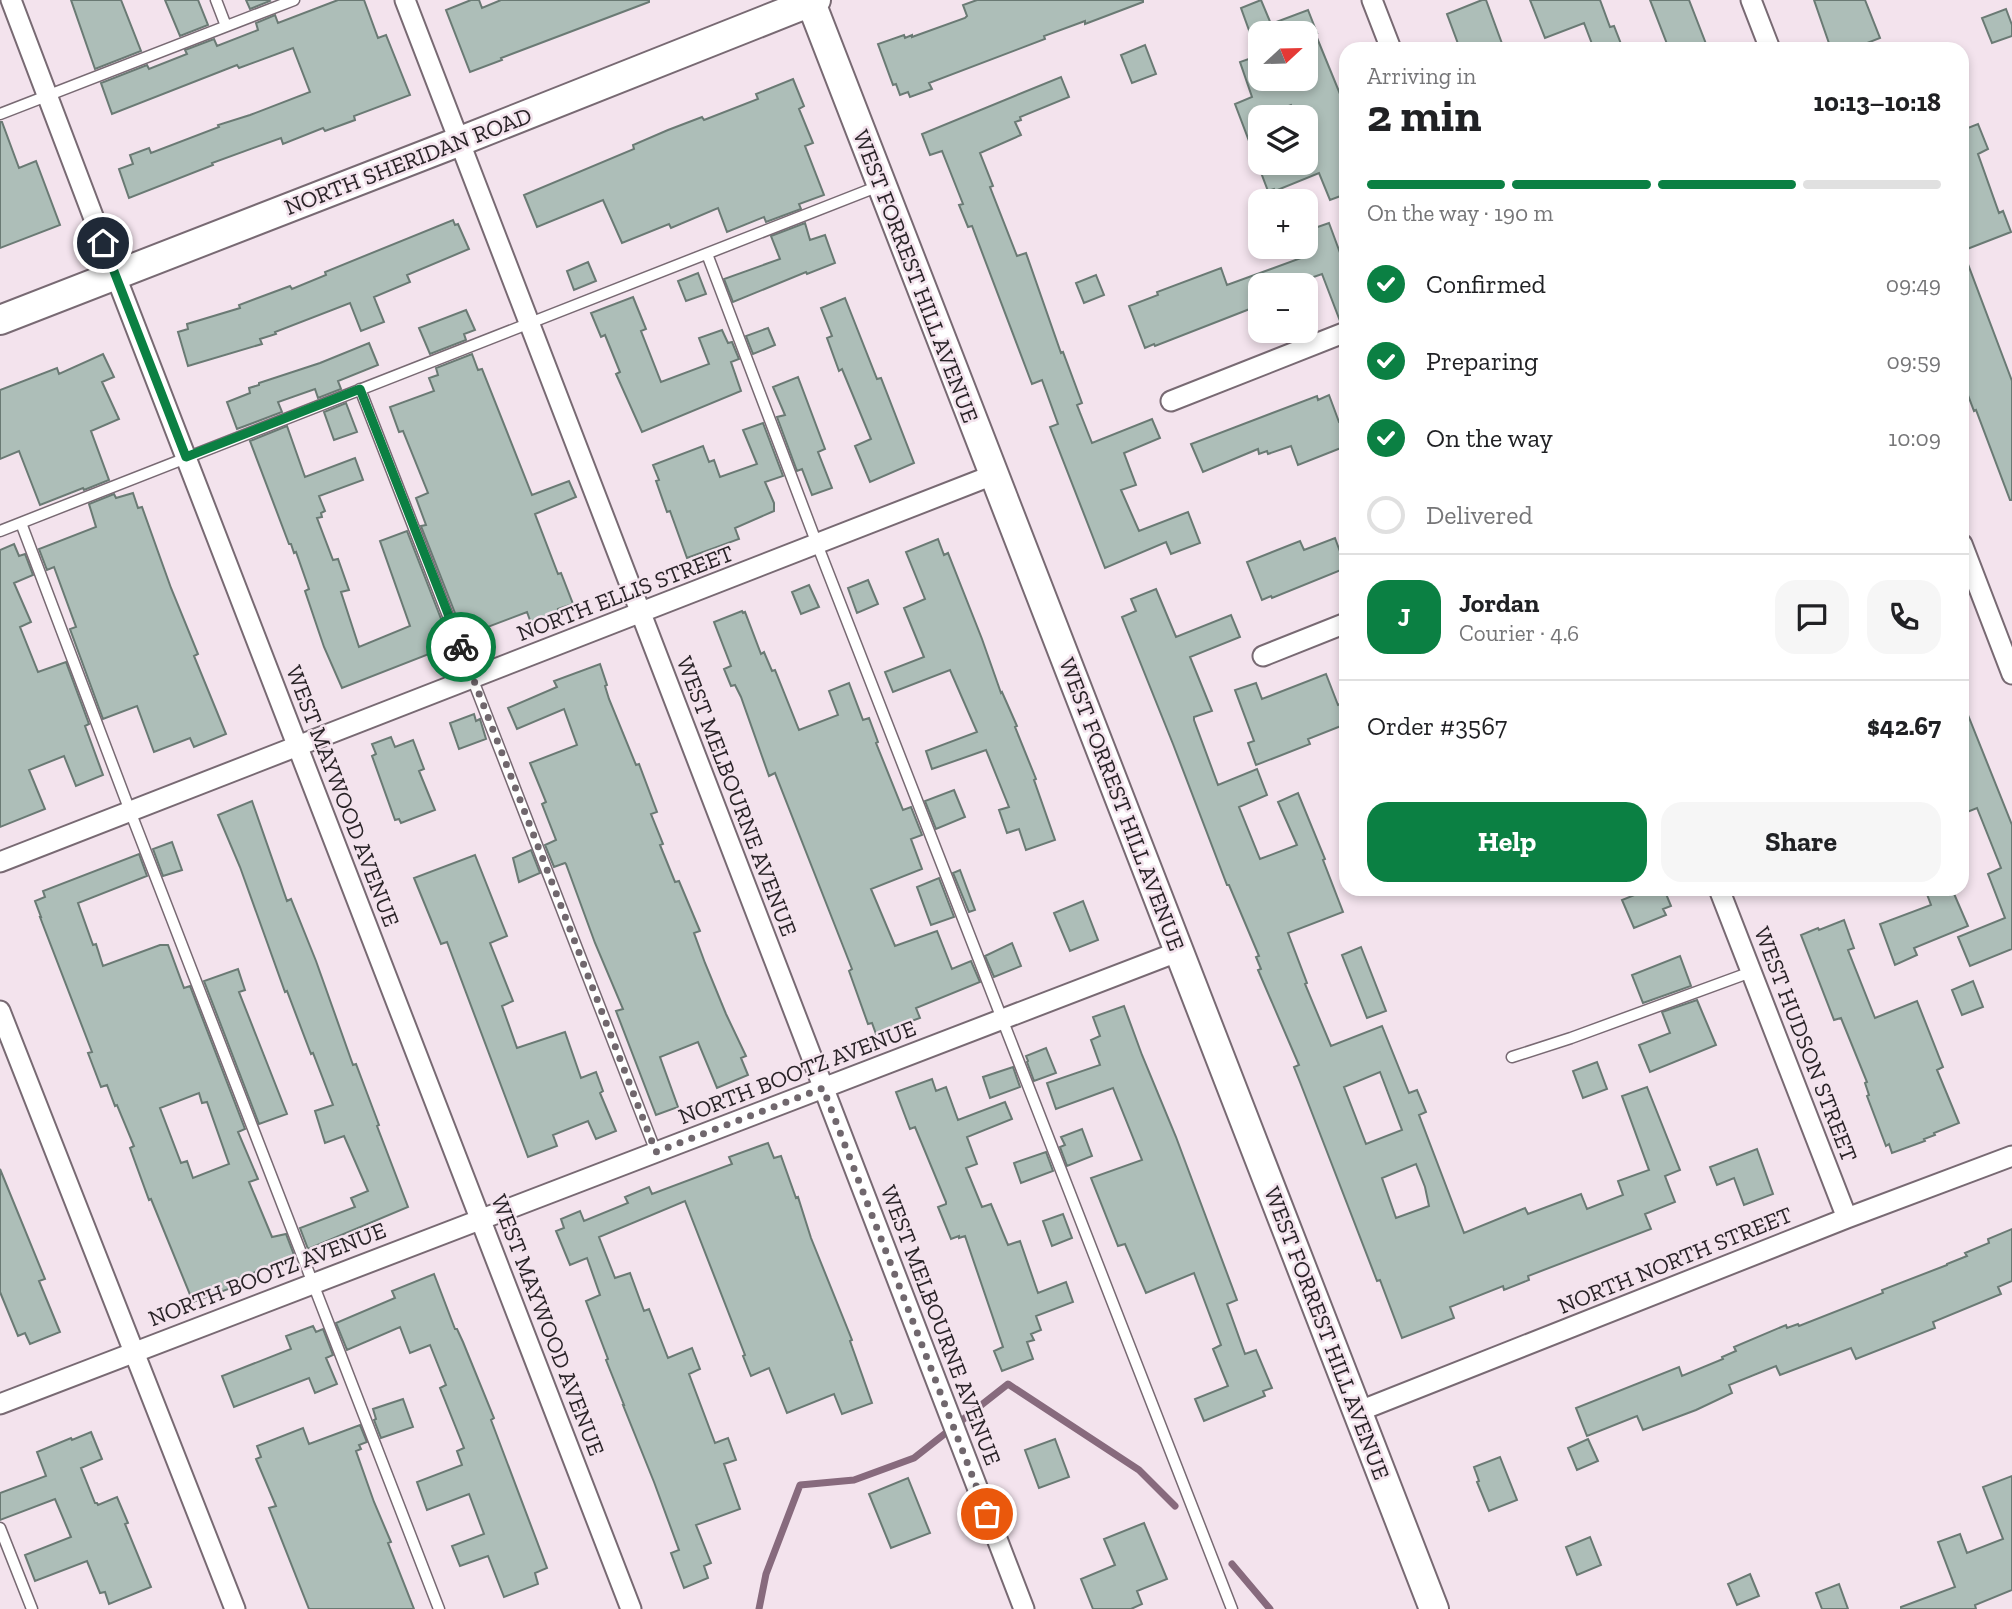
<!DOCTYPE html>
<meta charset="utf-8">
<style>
:root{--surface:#fff;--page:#f6f6f6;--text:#202124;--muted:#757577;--line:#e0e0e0;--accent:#0b8043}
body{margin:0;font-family:"Zilla Slab",serif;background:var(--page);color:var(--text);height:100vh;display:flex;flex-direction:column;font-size:26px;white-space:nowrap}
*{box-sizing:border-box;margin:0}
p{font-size:23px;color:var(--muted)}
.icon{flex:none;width:38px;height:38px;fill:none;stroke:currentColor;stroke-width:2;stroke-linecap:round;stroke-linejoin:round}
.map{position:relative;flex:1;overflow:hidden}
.details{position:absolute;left:1339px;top:42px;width:630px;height:854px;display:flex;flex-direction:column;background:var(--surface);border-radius:21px;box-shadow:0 4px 10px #0003}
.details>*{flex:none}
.needle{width:46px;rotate:68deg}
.fabs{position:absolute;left:1248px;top:21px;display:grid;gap:14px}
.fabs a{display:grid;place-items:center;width:70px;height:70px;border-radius:14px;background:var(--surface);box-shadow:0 4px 10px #0003;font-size:35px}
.pin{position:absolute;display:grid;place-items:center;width:60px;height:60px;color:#fff;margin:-30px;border:4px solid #fff;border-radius:50%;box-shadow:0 2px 7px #0007}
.courier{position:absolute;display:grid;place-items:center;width:70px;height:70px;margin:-35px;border:5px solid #0b8043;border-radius:50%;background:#fff;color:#222;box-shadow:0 2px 9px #0007}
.headline em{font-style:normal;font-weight:700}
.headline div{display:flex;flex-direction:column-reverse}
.headline{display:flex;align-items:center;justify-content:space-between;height:119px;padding:0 28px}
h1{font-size:46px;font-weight:700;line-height:52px}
.bar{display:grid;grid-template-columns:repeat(4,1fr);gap:10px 7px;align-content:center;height:84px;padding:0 28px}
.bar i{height:9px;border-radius:5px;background:var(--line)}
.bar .active{background:var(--accent)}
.bar p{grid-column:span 4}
.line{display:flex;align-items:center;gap:18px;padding:0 28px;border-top:2px solid var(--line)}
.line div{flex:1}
.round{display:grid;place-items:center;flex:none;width:74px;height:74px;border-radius:21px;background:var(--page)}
ol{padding:0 28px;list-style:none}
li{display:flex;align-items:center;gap:21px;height:77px}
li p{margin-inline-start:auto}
li .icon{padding:7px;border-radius:50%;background:var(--accent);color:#fff;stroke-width:4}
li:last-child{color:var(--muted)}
li i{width:38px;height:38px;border:4px solid var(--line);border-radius:50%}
.primary-button{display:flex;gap:14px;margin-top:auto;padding:14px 28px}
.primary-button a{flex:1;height:80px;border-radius:21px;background:var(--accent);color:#fff;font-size:28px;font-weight:700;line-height:80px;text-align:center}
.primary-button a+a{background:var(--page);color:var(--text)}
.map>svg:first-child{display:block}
</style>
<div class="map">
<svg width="2012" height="1609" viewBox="0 0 2012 1609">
<rect width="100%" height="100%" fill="#f3e3ed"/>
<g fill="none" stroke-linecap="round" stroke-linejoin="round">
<path stroke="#876a7d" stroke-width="7" d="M1232,1564l38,45
M759,1609l7,-35 34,-89 54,-5 60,-22 94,-74 131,86 36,36"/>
</g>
<path fill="#adbeb8" stroke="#6a7a74" stroke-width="2" fill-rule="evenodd" d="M71,0h50l20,51 -46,18z
M165,0h33l10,25 -28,11z
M246,0h23l1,1 -20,8z
M338,0h26l14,38 8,-3 24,60 -56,21 1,4 -30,11 -2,-3 -40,16 -2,-6 -69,25 1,2 -84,33 -10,-29 14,-5 -3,-9 19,-7 2,5 68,-26 -1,-2 32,-10 60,-23 -17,-44 -54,20 -2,-3 -125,49 -11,-31 46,-18 2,4 38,-15 -2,-4 29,-11 3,7 41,-16 -2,-7 19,-8 3,8z
M471,0h8l3,8 19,-8h148v2l-148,56 1,2 -32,12 -24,-62z
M977,0h166v2l-58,22v-3l-41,15 1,3 -116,44 3,6 -22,8 -2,-5 -8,3 -4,-11 -3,1 -15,-41 26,-9 1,3 7,-3v2l53,-19 2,-2 -4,-11z
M1261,0l10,24 37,-14 9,23h-2l25,61 6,-2v102l-16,6 -11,-27 -44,18 -1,-2 -6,2 -33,-87 17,-7 -12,-35 17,-6 3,8v15h46v-46h-56l-9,-25zM1291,105l5,12h10v46h-46v-46z
M1482,0h4l18,49h-44l-13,-35z
M1530,0h70l10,27 4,-1 9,23h-29l-10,-26 -39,15z
M1650,0h39l19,49h-39z
M1814,0h51l15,38 -28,11h-21z
M2006,9l6,16v11l-20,7 -10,-25z
M1145,45l11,29 -24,9 -11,-28z
M1061,77l8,20 -49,20 1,3 -6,2 6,13 -41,18 13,33 -3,1 27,69 9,-3 35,100 2,-1 19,51 -5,2 15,38 60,-24 8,19 -36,15 12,32 -15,5 18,41 49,-19 12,31 -29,11 -5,-12 -61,26 -55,-141 8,-3 -16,-44 -10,4 -60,-158 -4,1 -9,-22 4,-1 -21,-53 -12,4 -8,-21z
M793,79l11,27 -5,3 14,34 -8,3 19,49 -25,9 2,5 -35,13 -2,-5 -37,15 -9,-24 -47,20 -2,-4 -47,19 -19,-43 -66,27 -13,-32 110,-46 -1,-4 35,-15 34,-13 2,3 54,-21 -2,-5z
M1962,117h2l4,11 10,-4 10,25 -10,5 21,59 4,-2 8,21 -49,19z
M0,122h2l17,46 17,-7 24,64 -60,23z
M453,220l2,5 3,-1 11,25 -62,26 3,7 -36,15 10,25 -23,9 -11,-28 -75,29 1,2 -16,5 2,5 -74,22 -10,-34 10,-3 -1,-5 53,-16 -1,-3 51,-19 2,3 34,-14 -1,-3z
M805,223l5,17 15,-5 10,28 -28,11 -1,-2 -73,30 -9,-23 56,-20 -9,-23z
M1329,223l17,46v51l-6,1 -18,-47 -31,11h-31v20l-105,41 -1,-2 -9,4 -16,-42 29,-11 -1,-3 64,-24 6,17 85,-31 -6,-17v-6z
M1963,251l49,130v119h-2l-34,-90 -2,1 -8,-21 -4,1v-139z
M588,262l8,19 -22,9 -7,-19z
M698,273l8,21 -20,7 -8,-20z
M1096,275l8,20 -20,8 -8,-20z
M633,297l13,32 -5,2 20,51 48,-18 -10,-26 23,-8 6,13 4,-1 7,17 -8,3 10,29 -99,41 -26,-58 4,-2 -15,-37 -4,2 -10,-24z
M845,298l32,81 4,-1 33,85 -44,19 -15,-36 16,-7 -29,-70 -3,2 -12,-33 5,-2 -11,-28z
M466,310l9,20 -11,4 2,6 -36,14 -11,-26z
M768,328l7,17 -22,9 -7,-18z
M369,343l9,22 -40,16 3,8 -23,9 -3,-9 -37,13 4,10 -45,17 -10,-27 23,-9 -1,-5 10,-3v-2l61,-20z
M103,354l11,23 -12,5 17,37 -28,12 18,49 -25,10 -1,-2 -43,17 -21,-54 -19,8v-69l57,-22 2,6z
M472,354l6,16 4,-1 50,126 37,-14 7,16 -41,17 23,60 3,-1 12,31 -15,5 1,4 -28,10 -4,-11 -63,24 -43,-110 5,-1 -10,-27 12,-5 -25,-62 -4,1 -9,-25 44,-16 -5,-13 9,-3 -2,-7z
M798,377l27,72 -7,3 14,36 -20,7 -10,-26 -5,2 -20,-54 8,-2 -12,-28z
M1329,395l10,27 7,-3v27l-48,19 -7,-19 -23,8 -1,-3 -8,3 -1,-5 -55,23 -12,-28 126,-48 1,4z
M346,403l11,29 -23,8 -10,-28z
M763,423l20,53 -18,6 9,21v8l-39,17 4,11 -52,19 -17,-47 -3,1 -11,-31 3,-1 -6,-15 50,-19 6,16 5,-2 6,17 37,-13 -14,-34z
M287,426l18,51 50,-19 8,22 -44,16 6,15 -4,2 1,4 -5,1 16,42 5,-1 11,31 -8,2 18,55 51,-21 -30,-85 27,-10 43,111 -4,1 1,4 -105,41 -18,-41 -19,-56 4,-2 -13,-37 -2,1 -3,-9h-2l-39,-103z
M133,493l5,15 4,-1 29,81 27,66 -4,2 32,78 -32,13 -4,-9 -36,14 -17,-46 -34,13 -33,-90 6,-2 -22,-60 -7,3 -8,-21 57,-22 -7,-23 25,-10 2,4z
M1335,538l11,30 -74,30 -1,-2 -9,4 -15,-38 53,-21 4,9z
M938,539l6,16 4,-2 34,86 19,54 1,-1 15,34 -2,1 21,52 -2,1 21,60 -29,10 -7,-21 -12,4 -8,-23 10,-3 -23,-57 -54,19 -6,-18 51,-19 -27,-62 -57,22 -8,-20 39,-15 -20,-49 21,-9 -19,-47z
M14,544l5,12 6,-2 8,21 -19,8 17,39 -11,5 18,45 28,-10 23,62 -4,2 18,49 -27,11 -12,-30 -35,14 16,39 -45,18v-277z
M868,580l10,24 -21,9 -9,-25z
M809,585l10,22 -18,7 -9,-22z
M1156,589l20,48 55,-22 9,22 -50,20 22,54 -18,6v3l24,65 39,-16 10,26 -28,12 21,52 37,-14 -19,-43 20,-9 27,66 -2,1 20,52 -55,21 19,50 -2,1 26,62 51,-20 27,67 8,-3 9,22 -7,3 45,118 61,-25 3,6 53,-20 6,15 36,-14 -5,-14 31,-11 -27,-74 25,-9 33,83 -15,6 10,26 -30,12 6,15 -123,47 1,4 -25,10 -1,-4 -53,21 4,11 -52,20 -22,-58 -3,1 -77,-199 -6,-15 5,-2 -41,-95 3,-1 -5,-12 3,-1 -30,-71h-2l-54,-141 -51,-127 14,-6 -5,-12zM1380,1072l22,58 -36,14 -22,-57zM1416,1164l9,23 4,19 -33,12 -14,-40z
M742,611l1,2 2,-1 16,42 3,-2 8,19 3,-1 24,60 39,-15 -9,-24 20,-8 14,37 6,-2 9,24 -2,1 27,67 8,-3 11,28 -11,4 11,30 -51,20 24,57 42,-15 15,38 19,-8 9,21 -64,26 4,10 -44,16 -4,-11 -4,1 -19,-53 3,-2 -77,-196 -6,3 -28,-79 -6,-12 -4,1 -7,-17 7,-3 -17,-44z
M600,664l7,21 -2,1 4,13 27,66 3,-1 18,48 -6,2 12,30 -3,1 15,37 4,-1 21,50 -6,2 11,30 21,51 20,42 -5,2 7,17 -31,13 -19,-46 -38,15 18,50 -22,8 -40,-104 7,-2 -28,-66 -29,-79 -1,-1 -11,4 -9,-22 11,-5 -14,-36 4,-2 -16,-39 47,-18 -13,-36 -47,20 -9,-21 49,-21 -3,-6z
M1326,674l12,31 8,-3v22l-38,15 2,5 -54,21 -8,-22 6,-2 -19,-51 21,-7 6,16z
M1962,700l50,125v124l-42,17 -12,-29 47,-19 -17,-44 13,-6 -24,-60 -15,6z
M474,714l2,7 4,-2 6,20 -27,10 -9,-26z
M391,737l4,10 18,-7 11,29 -5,2 16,39 -34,13 -2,-4 -4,1 -23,-64 4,-2 -4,-10z
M954,790l11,27 -29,12 -11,-28z
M252,801l35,100 4,-2 25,62 37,104 3,-1 23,61 -2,1 31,81 -100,42 -8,-21 55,-21 -4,-9 17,-7 -24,-55 -19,7 -10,-32 18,-6 -20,-52 -2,1 -24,-63 -2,1 -45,-125 -22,-52z
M172,842l10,28 -19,6 -10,-27z
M531,850l9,23 -21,9 -6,-24z
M139,854l8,22 -69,27 15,42 3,-1 7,22 57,-21h8l16,43 6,-2 55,143 -7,3 20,47 -9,3 23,55 14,-3 8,21 -5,2 1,2 -58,22 2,6 -41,15 -42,-103 -2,1 -19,-52 4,-2 -17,-41 -2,1 -8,-21 -6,2 -13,-34 4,-1 -52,-135h1l-6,-16 10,-4 -2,-6zM199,1093l3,10 5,-1 22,62 -36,14 -6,-17 -6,2 -21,-55z
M475,855l32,81 -17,7 23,58 -11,5 15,42 48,-16 16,46 15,-6 7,19 -3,2 16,38 -20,8 -8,-18 -35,14 4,11 -29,11 -81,-215 -6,2 -27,-66z
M960,870l15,40 -6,2 -16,-39z
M939,878l15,39 -23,8 -14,-38z
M1649,889h15l7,17 -8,3 3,6 -32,13 -12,-28z
M1925,889h27l16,37 -54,22 3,7 -22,10 -15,-41 51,-19z
M1083,901l15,39 -28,11 -16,-38z
M1844,920l10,28 -6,2 27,68 42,-17 26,66 -6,3 22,53 -25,10 1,2 -11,4 1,2 -33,12 -3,-9 -3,2 -19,-50 2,-1 -4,-12 2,-1 -26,-64 -7,2 -33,-85 17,-7 1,2z
M1012,943l9,23 -27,11 -9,-21z
M1361,947l25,64 -19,7 -25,-63z
M1680,956l11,30 -48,17 -11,-28z
M238,969l7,21 -6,2 48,122 -28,10 -55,-143z
M1973,981l10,26 -21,8 -10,-25z
M1697,1000l19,45 -66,27 -11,-27 31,-12 -8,-21z
M1124,1006l18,49 34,82 61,163 -10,4 18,50 11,-4 16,38 -9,3 2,5 -61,25 -9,-22 33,-13 -15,-37 8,-4 -27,-72 -48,20 -21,-49 -7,2 -27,-68 51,-18 -29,-72 -57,21 -9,-26 53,-18 -9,-25 9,-4 -7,-19z
M1046,1048l10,25 -22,8 -7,-19 1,-1 -2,-5z
M1597,1062l10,27 -24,9 -10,-27z
M1013,1067l7,20 -30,11 -7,-21z
M932,1079l4,12 10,-4 12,33 47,-18 7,17 -45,18 10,27 -11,4 16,39 9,-3 17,41 12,-4 18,52 28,-11 7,20 -37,14 5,14 -10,4 3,6 -7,2 6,17 -31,12 -8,-20 9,-4 -38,-111 -6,2v-2l-8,3 -13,-32 8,-3v-2l-31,-75 -5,2 -14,-37z
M1082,1129l10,27 -25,10 -7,-19 5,-2 -4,-8z
M768,1143l6,15 7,-2 15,42 2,-1 13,41 41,102 -2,1 22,62 -30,11 -8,-20 -47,19 -18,-45 -18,8 -8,-20 2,-1 -60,-154 -86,36 16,41 15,-5 14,38 5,-2 19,49 24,-10 8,21 -11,5 26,69 13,-5 8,22 -12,4 16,45 -44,16 15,38 -7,3 4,12 -24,10 -13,-35 8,-3 -25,-68 -31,-77h1l-18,-45 2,-1 -22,-58 14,-6 -13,-37 -17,7 -14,-34 8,-3 -3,-9 19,-8 4,10 44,-18 -3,-6 24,-10 3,7 80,-30 -3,-7z
M1757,1149l16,45 -29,11 -10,-27 -17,7 -7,-18z
M1046,1152l7,19 -32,12 -7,-20z
M0,1169l45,110 -6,2 21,51 -30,12 -5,-11 -7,3 -18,-44z
M1063,1214l9,24 -20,8 -9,-25z
M2012,1229v52l-14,6 3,7 -68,28 2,6 -79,31 -5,-11 -71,27 -4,-9 -47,19 3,8 -36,17 -53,20 -6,-14 -50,20 -11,-28 103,-41 3,9 41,-17 -1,-2 14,-6 -2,-4 52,-22 1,3 11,-4 1,2 84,-33 -1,-3 65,-25v-1l20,-8 -2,-3 24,-10 -1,-4z
M434,1274l21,55h2l6,13 31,76 -3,2 56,148 -12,5 3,11 -34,13 -16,-41 -28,10 -8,-20 32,-12 -15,-40 -42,16 -10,-28 45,-17 -5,-14 7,-3 -24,-60 6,-3 -16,-40 -20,8 -10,-26 -53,23 -11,-27 59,-25 -3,-7z
M313,1326l3,6 7,-3 10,26 -7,3 11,26 -22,9 -6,-15 -75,29 -12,-31 69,-27 -5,-13z
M403,1399l10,28 -32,11 -7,-18 2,-1 -3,-10z
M360,1425l7,17 -8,3 2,4 -5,2 18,51 17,40 -3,1 26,66h-105l-40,-101 7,-2 -20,-47 5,-2 -4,-11 46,-18 6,16z
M91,1432l11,27 -21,9 14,35h2l1,2 19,-8 11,26 -3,1 26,63 -42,17 -4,-12 -5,1 -13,-32 -52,20 -10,-26 46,-18 -16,-38 -55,21v-27l46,-17 -9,-24 34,-14 1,2z
M1055,1439l14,38 -30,11 -14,-38z
M1588,1439l10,22 -21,9 -9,-22z
M1500,1457l17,43 -28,11 -12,-29 2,-1 -5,-14z
M2012,1476v114l-37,15 1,4h-75v-2l54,-20 -17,-45 22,-8 7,19 36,-14 -20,-52z
M908,1478l22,55 -39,15 -22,-54z
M1144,1523l23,56 -30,12 5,13 -11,5h-38l-12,-30 34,-14 -11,-26z
M1590,1537l11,28 -24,10 -11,-28z
M1750,1574l9,22 -22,9 -9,-21z
M1839,1584l9,25h-26l-6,-16z"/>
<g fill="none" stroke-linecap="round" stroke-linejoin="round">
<g stroke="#786a73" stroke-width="13">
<path id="lane" d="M216,0l10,26
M0,114l294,-114
M707,254l110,290 415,1065
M360,389l296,763
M21,523l109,288 309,798
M0,531l879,-345
M1512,1057l59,-19 180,-66
M0,1528l32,81"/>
</g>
<g stroke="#786a73" stroke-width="23">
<path id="street" d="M11,0l104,274 516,1335
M405,0l619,1609
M1372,0l19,49
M1751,0l19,49
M1171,401l175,-69
M1962,544l50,130
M1263,656l83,-33
M0,862l993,-387
M1719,889l128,329
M0,1011l235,598
M0,1404l1180,-453
M1357,1412l490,-194 165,-62"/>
</g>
<g stroke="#786a73" stroke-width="32">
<path id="secondary" d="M810,0l624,1609
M0,320l458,-178 358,-142"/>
</g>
<use href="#lane" stroke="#fff" stroke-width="10"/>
<use href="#street" stroke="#fff" stroke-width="19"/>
<use href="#secondary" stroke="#fff" stroke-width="28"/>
</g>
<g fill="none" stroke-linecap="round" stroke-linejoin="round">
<path stroke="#70676d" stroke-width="7" stroke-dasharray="0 12.6" d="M461,647l195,505 167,-64 164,426"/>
<path stroke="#0b8043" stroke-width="9" d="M103,243l83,214 174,-68 101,258"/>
</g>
<g text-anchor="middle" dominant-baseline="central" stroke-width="5" stroke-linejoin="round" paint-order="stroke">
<g font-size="23" fill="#2a2428" stroke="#f3e3ed">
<text transform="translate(408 161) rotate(-21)">NORTH SHERIDAN ROAD</text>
<text transform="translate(916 276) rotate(69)">WEST FORREST HILL AVENUE</text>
<text transform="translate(625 593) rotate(-21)">NORTH ELLIS STREET</text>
<text transform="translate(343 796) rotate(69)">WEST MAYWOOD AVENUE</text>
<text transform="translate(737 796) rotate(69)">WEST MELBOURNE AVENUE</text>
<text transform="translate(1122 804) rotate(69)">WEST FORREST HILL AVENUE</text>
<text transform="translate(1806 1044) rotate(69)">WEST HUDSON STREET</text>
<text transform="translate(797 1072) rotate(-21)">NORTH BOOTZ AVENUE</text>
<text transform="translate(1675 1260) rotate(-22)">NORTH NORTH STREET</text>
<text transform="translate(267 1274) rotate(-21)">NORTH BOOTZ AVENUE</text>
<text transform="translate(548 1325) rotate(69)">WEST MAYWOOD AVENUE</text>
<text transform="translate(941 1325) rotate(69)">WEST MELBOURNE AVENUE</text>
<text transform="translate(1327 1333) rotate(69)">WEST FORREST HILL AVENUE</text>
</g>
</g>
</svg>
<div class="fabs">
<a><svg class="needle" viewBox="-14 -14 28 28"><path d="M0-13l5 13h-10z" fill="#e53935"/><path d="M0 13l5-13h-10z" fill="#757577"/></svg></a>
<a><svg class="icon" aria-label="layers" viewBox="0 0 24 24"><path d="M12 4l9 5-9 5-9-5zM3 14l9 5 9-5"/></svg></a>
<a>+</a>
<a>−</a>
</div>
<div class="pin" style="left:987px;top:1514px;background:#ea580c"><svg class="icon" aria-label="bag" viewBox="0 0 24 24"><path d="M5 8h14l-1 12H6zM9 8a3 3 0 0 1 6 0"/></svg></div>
<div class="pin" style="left:103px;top:243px;background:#1f2937"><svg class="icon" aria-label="home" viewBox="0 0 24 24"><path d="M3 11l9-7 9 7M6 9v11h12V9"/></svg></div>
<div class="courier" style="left:461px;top:647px"><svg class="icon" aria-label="bike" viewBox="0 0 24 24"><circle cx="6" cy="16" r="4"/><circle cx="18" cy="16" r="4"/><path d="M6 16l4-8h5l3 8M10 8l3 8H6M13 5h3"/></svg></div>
<section class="details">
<div class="headline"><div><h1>2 min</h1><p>Arriving in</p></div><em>10:13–10:18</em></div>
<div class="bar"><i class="active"></i><i class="active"></i><i class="active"></i><i></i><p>On the way · 190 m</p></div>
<ol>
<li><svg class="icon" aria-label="check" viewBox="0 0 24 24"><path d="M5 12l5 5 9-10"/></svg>Confirmed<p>09:49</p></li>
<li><svg class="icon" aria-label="check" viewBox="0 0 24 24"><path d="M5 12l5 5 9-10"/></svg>Preparing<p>09:59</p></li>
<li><svg class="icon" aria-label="check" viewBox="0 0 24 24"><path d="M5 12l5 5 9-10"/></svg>On the way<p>10:09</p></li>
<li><i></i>Delivered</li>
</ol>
<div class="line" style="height:126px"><b class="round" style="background:var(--accent);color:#fff">J</b><div><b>Jordan</b><p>Courier · 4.6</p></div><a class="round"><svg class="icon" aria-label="chat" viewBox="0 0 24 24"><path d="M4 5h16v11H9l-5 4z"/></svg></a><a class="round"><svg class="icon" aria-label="phone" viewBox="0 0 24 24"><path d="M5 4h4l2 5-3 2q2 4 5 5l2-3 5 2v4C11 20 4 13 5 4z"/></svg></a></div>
<div class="line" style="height:91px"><div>Order #3567</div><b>$42.67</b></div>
<div class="primary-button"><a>Help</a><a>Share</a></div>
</section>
</div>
